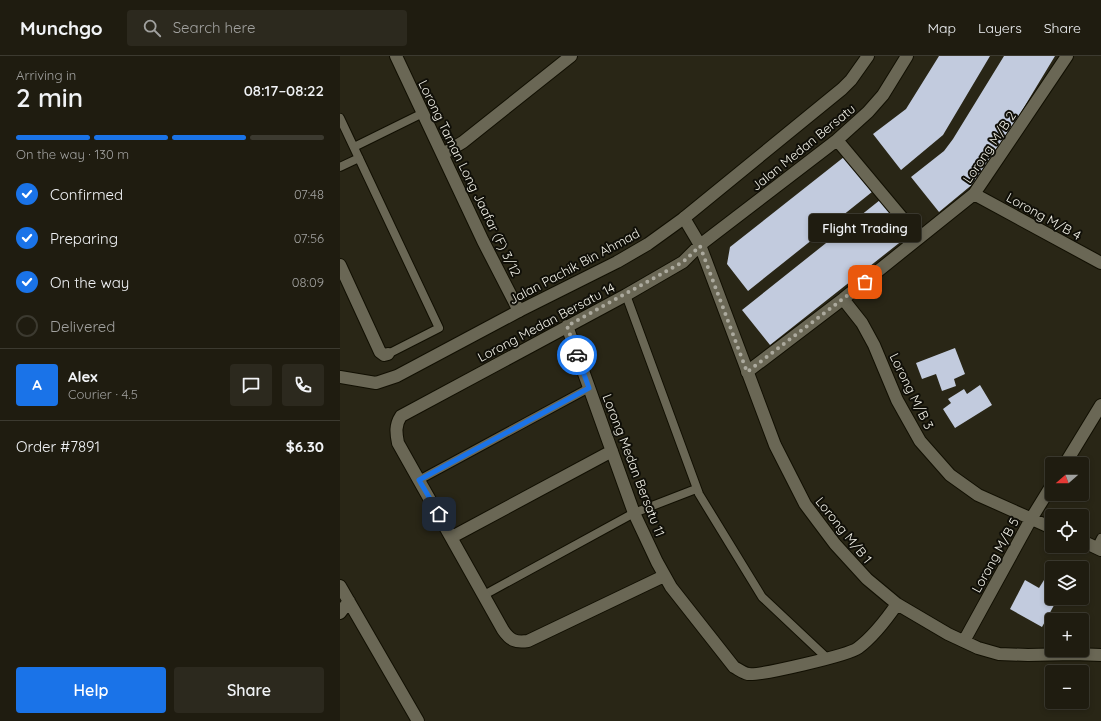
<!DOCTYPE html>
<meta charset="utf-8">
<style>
:root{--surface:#1f1c10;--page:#2c291e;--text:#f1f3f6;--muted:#a1a19f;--line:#3c3a30;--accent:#1a73e8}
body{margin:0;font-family:Quicksand,sans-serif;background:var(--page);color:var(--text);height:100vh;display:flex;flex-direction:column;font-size:15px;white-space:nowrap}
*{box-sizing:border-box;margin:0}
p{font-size:13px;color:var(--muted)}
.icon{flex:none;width:22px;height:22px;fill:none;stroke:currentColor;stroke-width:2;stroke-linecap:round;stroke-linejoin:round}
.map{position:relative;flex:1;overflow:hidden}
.sheet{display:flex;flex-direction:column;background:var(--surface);width:340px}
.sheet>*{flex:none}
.needle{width:26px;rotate:250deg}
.tools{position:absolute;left:705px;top:401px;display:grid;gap:8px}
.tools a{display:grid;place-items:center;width:44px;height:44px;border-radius:4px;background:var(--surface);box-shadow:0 2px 6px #0003,0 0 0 1px var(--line);font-size:20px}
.pin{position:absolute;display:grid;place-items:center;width:34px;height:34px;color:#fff;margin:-17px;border-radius:8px;box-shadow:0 2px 6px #0006}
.courier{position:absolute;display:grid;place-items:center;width:40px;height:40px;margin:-20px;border:3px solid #1a73e8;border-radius:50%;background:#fff;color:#222;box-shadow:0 1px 5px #0007}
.bubble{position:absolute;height:28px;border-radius:4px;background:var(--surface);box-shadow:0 2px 6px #0003,0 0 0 1px var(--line);font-size:13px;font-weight:600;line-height:28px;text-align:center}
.headline em{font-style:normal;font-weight:600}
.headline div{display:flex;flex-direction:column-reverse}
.headline{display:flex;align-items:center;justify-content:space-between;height:68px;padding:0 16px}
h1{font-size:26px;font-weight:600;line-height:30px}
.bar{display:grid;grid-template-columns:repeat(4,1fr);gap:6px 4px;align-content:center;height:48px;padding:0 16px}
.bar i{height:5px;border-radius:3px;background:var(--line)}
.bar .current{background:var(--accent)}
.bar p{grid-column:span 4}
.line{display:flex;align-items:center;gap:10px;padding:0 16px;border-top:1px solid var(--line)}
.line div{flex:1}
.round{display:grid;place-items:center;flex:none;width:42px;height:42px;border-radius:4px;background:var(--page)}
ol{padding:0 16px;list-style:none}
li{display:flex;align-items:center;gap:12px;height:44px}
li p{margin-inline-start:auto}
li .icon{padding:4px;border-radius:50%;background:var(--accent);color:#fff;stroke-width:4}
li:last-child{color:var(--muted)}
li i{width:22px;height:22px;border:2px solid var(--line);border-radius:50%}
.action{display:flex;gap:8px;margin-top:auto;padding:8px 16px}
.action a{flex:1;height:46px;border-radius:4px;background:var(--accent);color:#fff;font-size:16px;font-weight:600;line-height:46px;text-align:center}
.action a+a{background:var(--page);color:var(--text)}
header{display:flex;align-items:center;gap:24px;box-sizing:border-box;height:56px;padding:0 20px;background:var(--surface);border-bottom:1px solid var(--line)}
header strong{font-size:19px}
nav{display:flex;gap:22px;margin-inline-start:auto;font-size:14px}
.search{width:280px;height:36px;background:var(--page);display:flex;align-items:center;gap:10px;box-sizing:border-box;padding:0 14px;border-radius:4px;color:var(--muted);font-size:15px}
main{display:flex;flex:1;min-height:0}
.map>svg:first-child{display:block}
</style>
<header>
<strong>Munchgo</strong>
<div class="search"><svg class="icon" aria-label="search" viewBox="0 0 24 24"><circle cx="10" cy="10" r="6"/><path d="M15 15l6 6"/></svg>Search here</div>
<nav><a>Map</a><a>Layers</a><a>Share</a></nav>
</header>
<main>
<section class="sheet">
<div class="headline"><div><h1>2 min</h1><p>Arriving in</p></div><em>08:17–08:22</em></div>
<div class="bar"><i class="current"></i><i class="current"></i><i class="current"></i><i></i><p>On the way · 130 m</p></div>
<ol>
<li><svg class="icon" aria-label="check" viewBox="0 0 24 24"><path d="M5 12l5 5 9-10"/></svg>Confirmed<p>07:48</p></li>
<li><svg class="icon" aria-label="check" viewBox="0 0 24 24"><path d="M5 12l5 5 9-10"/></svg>Preparing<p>07:56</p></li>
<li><svg class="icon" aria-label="check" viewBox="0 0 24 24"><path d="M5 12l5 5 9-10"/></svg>On the way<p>08:09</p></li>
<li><i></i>Delivered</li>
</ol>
<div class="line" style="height:72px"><b class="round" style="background:var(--accent);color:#fff">A</b><div><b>Alex</b><p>Courier · 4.5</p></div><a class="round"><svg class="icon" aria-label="chat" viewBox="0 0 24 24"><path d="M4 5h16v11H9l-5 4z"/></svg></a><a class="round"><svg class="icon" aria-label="phone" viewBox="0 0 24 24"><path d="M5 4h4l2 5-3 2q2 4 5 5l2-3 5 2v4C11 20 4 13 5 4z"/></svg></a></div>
<div class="line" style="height:52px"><div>Order #7891</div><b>$6.30</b></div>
<div class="action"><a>Help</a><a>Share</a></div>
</section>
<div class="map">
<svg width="761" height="665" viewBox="0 0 761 665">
<rect width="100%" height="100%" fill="#292616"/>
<path fill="#c2cbde" d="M599,0h51l-47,79 -42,35 -28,-36 33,-25z
M664,0h51l-64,106 -6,12 -46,38 -28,-35 33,-26 9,-12z
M504,101l28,35 -124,99 -21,-27 3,-17z
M540,144l28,36 -138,109 -28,-35z
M615,292l10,26 -11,5 2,7 -14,5 -6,-17 -14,5 -6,-16z
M640,329l12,20 -37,23 -12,-19 8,-6 -3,-4 16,-10 3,5z
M685,524l14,8 5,-8 8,5 -1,9 1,4h6l-16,29 -32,-18z"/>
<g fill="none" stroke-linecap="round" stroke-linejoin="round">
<g stroke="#110f02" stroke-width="10">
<path id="lane" d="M0,62l99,210 -51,26
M14,91l69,-34
M0,111l19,-9
M286,239l73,199 63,103 66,62
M79,424l170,-92
M756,492l5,-10
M144,539l150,-82 62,-24"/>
</g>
<g stroke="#110f02" stroke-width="14">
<path id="street" d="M56,0l87,185 36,70
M497,84l82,98
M103,98l20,-12 108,-86
M634,138l127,69
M344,162l16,27 75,200 30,59 30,40 32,35 30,25 51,30 30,14 21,6 29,1 46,-1 27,1
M0,209l40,87 4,3 4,-1
M503,243l19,24 12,22 23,55 23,41 30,34 28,20 74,33
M227,270l67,187 23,49 14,25 63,80c4,2 9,6 14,7 11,2 101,-19 110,-26 16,-12 28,-28 39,-44
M407,316l96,-73 131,-105 93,-138
M725,408l36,-59
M112,481l160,-86
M742,485l19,9
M324,520l-136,65c-13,2 -18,-1 -25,-11l-105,-187c-2,-10 -3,-18 3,-27l225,-121 57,-33 17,-17 137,-105 31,-28 15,-17 24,-39
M0,530l78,135
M0,557l9,-12
M624,585l67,-122 21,-34"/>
</g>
<g stroke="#110f02" stroke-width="14">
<path id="secondary" d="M0,321l36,6 21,-7 122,-65 98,-49 31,-18 36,-26 158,-129 9,-9 17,-24"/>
</g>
<use href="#lane" stroke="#6a6755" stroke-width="8"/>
<use href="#street" stroke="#6a6755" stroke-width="12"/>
<use href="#secondary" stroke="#6a6755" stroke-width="12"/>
</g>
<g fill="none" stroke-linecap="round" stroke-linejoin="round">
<path stroke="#acaa9e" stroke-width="4" stroke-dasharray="0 7.2" d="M237,299l-10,-29 116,-64 17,-16 47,126 118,-90"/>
<path stroke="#1a73e8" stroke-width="5" d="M99,458l-20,-34 170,-92 -12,-33"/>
</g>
<g text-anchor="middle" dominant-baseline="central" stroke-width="4" stroke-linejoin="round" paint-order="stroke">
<g font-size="13" fill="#f2f1e7" stroke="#100f08">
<text transform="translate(463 91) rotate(-39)">Jalan Medan Bersatu</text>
<text transform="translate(649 91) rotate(-56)">Lorong M/B 2</text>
<text transform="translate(130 122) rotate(64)">Lorong Taman Long Jaafar (F) 3/12</text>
<text transform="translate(704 160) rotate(29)">Lorong M/B 4</text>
<text transform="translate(234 210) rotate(-28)">Jalan Pachik Bin Ahmad</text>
<text transform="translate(206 266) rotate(-28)">Lorong Medan Bersatu 14</text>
<text transform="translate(572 335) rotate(64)">Lorong M/B 3</text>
<text transform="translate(294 409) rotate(69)">Lorong Medan Bersatu 11</text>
<text transform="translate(504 474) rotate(51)">Lorong M/B 1</text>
<text transform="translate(655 499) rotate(-61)">Lorong M/B 5</text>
</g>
</g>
</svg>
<div class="tools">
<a><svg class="needle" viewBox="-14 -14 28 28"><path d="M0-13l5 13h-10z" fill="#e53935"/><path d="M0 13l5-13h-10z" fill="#a1a19f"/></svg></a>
<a><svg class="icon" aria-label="locate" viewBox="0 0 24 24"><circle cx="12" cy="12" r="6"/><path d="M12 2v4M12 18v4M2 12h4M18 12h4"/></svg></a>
<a><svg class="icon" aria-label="layers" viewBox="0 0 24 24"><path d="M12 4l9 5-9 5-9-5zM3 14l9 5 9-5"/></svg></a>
<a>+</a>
<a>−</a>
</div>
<div class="pin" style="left:525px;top:226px;background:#ea580c"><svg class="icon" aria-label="bag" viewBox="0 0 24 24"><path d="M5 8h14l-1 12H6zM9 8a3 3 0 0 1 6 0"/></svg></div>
<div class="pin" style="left:99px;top:458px;background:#1f2937"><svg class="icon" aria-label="home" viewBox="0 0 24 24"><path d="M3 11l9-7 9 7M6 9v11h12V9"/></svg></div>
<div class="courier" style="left:237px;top:299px"><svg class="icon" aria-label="car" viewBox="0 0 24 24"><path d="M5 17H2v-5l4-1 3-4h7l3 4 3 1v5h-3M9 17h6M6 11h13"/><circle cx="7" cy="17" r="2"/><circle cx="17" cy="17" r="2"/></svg></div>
<div class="bubble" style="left:469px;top:158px;width:112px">Flight Trading</div>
</div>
</main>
